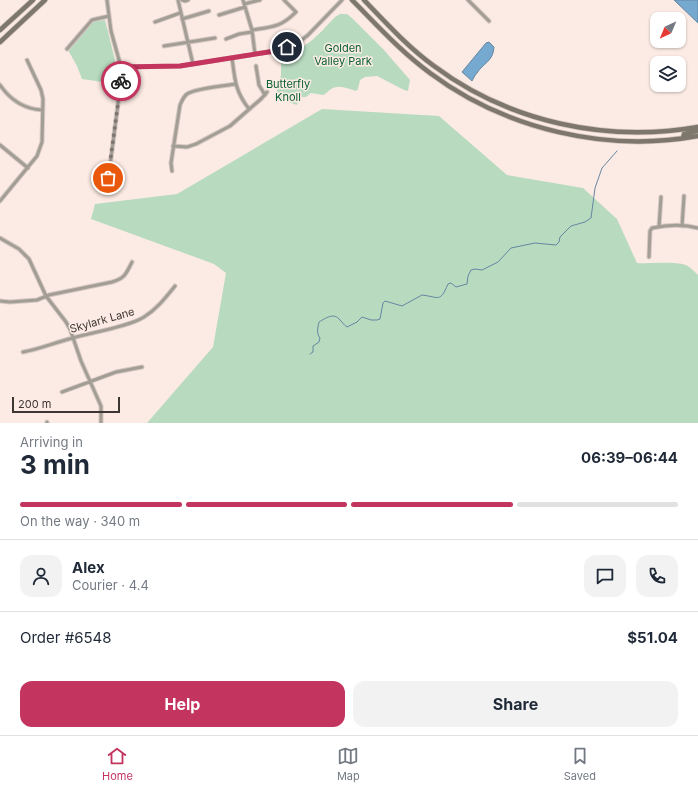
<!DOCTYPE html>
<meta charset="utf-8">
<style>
:root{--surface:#fff;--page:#f2f2f3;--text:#1f2937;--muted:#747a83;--line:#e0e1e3;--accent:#c3345f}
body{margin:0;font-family:Inter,sans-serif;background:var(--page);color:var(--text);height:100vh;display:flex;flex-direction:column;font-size:15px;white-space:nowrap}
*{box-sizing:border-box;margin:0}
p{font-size:13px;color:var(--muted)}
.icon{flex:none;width:22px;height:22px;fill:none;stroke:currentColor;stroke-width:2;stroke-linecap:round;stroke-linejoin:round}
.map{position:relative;height:423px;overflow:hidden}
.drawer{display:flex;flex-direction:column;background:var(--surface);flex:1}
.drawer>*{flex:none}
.needle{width:26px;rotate:224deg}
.fabs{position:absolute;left:650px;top:12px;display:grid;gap:8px}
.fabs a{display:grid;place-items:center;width:36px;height:36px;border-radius:8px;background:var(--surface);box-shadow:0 1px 3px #0004;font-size:20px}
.scale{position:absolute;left:12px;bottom:10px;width:108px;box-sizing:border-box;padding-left:4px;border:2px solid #3e3633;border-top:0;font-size:11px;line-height:14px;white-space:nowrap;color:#3e3633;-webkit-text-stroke:3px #fcebe4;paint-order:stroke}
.pin{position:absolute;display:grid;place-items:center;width:34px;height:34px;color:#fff;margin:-17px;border:2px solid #fff;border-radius:50%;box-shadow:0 1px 4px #0007}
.courier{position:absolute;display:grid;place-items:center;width:40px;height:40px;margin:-20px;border:3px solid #c3345f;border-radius:50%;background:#fff;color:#222;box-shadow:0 1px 5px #0007}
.head em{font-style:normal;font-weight:700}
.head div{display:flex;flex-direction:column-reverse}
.head{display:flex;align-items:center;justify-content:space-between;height:68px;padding:0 20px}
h1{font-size:26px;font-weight:700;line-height:30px}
.bar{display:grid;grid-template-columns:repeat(4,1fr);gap:6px 4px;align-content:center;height:48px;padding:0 20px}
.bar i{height:5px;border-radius:3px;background:var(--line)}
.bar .on{background:var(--accent)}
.bar p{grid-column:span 4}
.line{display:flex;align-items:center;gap:10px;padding:0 20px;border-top:1px solid var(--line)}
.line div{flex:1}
.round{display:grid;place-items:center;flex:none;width:42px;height:42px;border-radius:12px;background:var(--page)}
.button{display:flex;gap:8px;margin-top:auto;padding:8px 20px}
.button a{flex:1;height:46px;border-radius:12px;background:var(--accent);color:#fff;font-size:16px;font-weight:700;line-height:46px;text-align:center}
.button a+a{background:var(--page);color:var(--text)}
.tabs{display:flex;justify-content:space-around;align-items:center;height:56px;border-top:1px solid var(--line);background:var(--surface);font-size:11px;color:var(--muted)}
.tabs a{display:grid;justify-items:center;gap:2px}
.tabs .on{color:var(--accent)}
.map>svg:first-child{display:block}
</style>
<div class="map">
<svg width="698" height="423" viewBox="0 0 698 423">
<rect width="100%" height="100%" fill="#fcebe4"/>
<path fill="#b8dbc0" d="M340,14h7l5,4 32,32 26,30 -2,11 -4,-1 -27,-14 -12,1 -5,3 -2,9 -2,2c-9,-3 -17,-7 -25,-2 -3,2 -5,5 -8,6l-12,-2 -5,4h-7l-2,8 -20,-7v-12l4,-10v-20c26,-7 36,-20 54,-39z
M105,20l12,48 -1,16 -34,-5 -5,-13 -9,-16 25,-29z
M322,109l117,7 68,59 76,13 34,31 20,44c14,1 35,-2 49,2 4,2 9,7 12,10v148h-551l66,-76 13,-74 -12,-9 -123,-45 4,-15 82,-10z"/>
<path fill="#76a9d0" stroke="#6586a1" d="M674,0h24v23z
M489,42l5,5c-1,15 -11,16 -17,26 -2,2 -4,6 -5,8l-10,-9 24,-29z"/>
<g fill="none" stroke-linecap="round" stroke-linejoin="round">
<path stroke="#6586a1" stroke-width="1" d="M310,354l3,-2v-6l6,-4 1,-4c-4,-5 -2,-11 -1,-16 7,-4 15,-10 21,-2 3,3 4,5 7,7l10,-5 5,-5 9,3h6l3,-1 3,-16 2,-2 17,5 20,-11c17,2 18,8 26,-11l3,-1 5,4 11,-3 1,-8 3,-6 4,-1 7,1 16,-8 13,-14 24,-5 21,2 3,-3 1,-5 11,-11 14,-4 6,-4 4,-30 7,-20 15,-17"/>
<g stroke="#d6c7c1" stroke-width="5">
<path id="street" d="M107,0l4,31 10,36 -3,37 -10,77 1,5
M178,0l15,64
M182,0l3,1 3,-1
M243,0l9,30 3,24
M468,0l21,21
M244,4l16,-4
M219,15l26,-8
M182,19l27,-8
M155,22l25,-9
M252,30c21,-3 29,-3 44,-18l-12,-12
M226,39l13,-5 13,-2
M164,46l51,-8
M67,49l25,-29 17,-4
M232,58c3,22 3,33 17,51
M256,66l3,19 6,10
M121,67l59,-1 95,-15 23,-8 10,-8 34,-35
M0,85c11,16 24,24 42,25
M0,145l28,23
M173,146l14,1 9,-3 34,-18 31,-27 6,-7
M172,171l-1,-8 9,-58c2,-4 3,-8 7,-11 9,-6 37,-8 49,-10
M0,201l37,-45 5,-14 1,-43 -2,-9 -14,-30
M682,226l2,-30
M659,227l2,-30
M0,238l19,11 10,10 17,37 20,26 4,7 11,32 20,45v17
M649,257l1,-26 2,-3c14,-3 32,-4 46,0
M0,301l10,1 27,-2 12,-5 63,-13c13,-4 14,-8 20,-20
M23,352c17,-3 33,-10 50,-14 20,-6 55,-11 71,-21 13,-8 22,-20 31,-31
M62,392l54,-20 26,-5
M47,422v1"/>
</g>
<g stroke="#d6c7c1" stroke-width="6">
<path id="secondary" d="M352,0c25,25 49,52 78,73 75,56 176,80 268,63
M364,0c22,23 44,47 70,66 75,56 172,77 264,61
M0,30l33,-30
M0,42l45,-42
M683,138l1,-4 14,-3"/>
</g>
<use href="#street" stroke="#a29e96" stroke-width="3"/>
<use href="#secondary" stroke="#7d776c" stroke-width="4.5"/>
</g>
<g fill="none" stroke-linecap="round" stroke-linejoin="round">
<path stroke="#807571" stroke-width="4" stroke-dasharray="0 7.2" d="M108,178l13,-97"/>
<path stroke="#c3345f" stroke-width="5" d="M121,81v-14l59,-1 95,-15 12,-4"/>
</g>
<g text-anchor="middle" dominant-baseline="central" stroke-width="3" stroke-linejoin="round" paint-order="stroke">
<g font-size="11" fill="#096132" stroke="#fcebe4">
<text x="343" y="48">Golden<tspan x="343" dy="13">Valley Park</tspan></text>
<text x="288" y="84">Butterfly<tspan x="288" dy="13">Knoll</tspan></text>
</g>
<g font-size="11" fill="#3e3633" stroke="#fcebe4">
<text transform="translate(102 320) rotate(-16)">Skylark Lane</text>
</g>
</g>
</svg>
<div class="fabs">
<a><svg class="needle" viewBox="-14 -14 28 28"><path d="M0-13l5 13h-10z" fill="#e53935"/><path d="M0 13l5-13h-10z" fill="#747a83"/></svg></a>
<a><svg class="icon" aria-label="layers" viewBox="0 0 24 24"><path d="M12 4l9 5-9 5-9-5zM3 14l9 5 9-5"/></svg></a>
</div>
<div class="scale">200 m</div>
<div class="pin" style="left:108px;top:178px;background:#ea580c"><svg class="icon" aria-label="bag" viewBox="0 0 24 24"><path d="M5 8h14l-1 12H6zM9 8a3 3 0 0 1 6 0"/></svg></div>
<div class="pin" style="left:287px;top:47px;background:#1f2937"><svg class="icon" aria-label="home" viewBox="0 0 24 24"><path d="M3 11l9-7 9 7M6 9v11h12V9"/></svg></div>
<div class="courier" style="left:121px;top:81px"><svg class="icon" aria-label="bike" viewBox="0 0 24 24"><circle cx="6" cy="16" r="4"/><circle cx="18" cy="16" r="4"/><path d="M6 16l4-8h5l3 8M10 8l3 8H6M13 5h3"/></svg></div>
</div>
<section class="drawer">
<div class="head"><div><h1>3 min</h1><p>Arriving in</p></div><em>06:39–06:44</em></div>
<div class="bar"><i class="on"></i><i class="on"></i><i class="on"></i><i></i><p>On the way · 340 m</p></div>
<div class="line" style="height:72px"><a class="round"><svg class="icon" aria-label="person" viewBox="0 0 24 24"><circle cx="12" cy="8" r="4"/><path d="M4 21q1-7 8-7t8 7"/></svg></a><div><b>Alex</b><p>Courier · 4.4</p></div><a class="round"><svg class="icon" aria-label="chat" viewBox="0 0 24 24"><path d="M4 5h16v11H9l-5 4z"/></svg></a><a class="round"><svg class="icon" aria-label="phone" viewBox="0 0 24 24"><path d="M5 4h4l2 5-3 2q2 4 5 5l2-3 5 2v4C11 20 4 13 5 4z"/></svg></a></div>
<div class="line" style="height:52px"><div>Order #6548</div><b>$51.04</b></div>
<div class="button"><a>Help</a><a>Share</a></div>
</section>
<nav class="tabs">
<a class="on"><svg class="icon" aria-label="home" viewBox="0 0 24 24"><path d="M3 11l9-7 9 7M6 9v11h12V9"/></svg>Home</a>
<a><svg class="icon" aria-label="map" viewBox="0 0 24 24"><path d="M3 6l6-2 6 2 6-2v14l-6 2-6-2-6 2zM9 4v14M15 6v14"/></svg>Map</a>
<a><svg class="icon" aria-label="saved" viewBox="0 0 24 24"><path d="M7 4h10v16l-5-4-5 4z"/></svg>Saved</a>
</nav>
